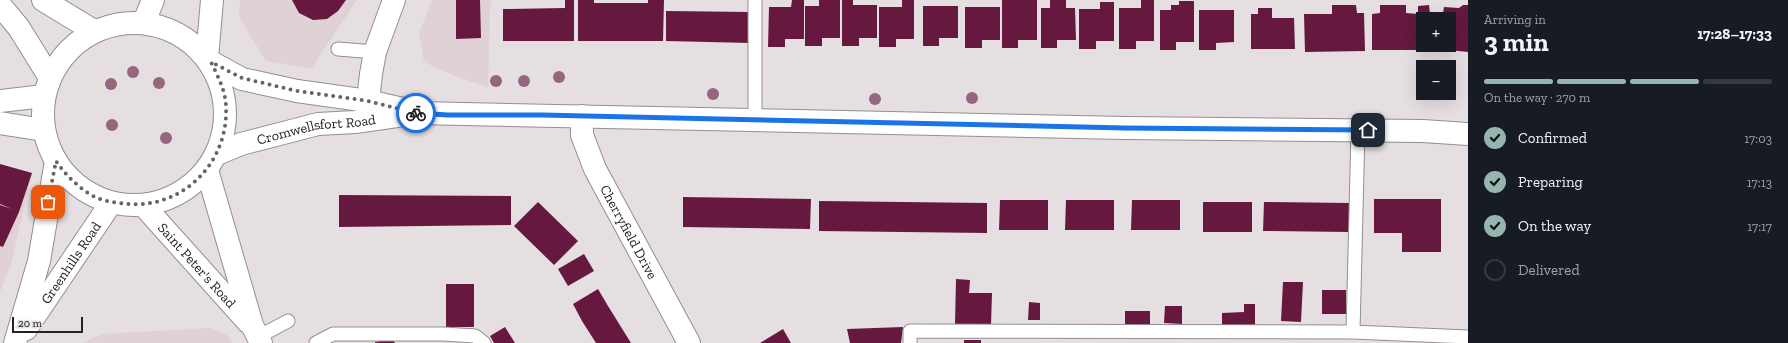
<!DOCTYPE html>
<meta charset="utf-8">
<style>
:root{--surface:#171b24;--page:#20242c;--text:#f1f3f6;--muted:#9ea1a6;--line:#363941;--accent:#97b5b0}
body{margin:0;font-family:"Zilla Slab",serif;background:var(--page);color:var(--text);height:100vh;display:flex;flex-direction:column;font-size:15px;white-space:nowrap}
*{box-sizing:border-box;margin:0}
p{font-size:13px;color:var(--muted)}
.icon{flex:none;width:22px;height:22px;fill:none;stroke:currentColor;stroke-width:2;stroke-linecap:round;stroke-linejoin:round}
.map{position:relative;flex:1;overflow:hidden}
.side{display:flex;flex-direction:column;background:var(--surface);width:320px}
.side>*{flex:none}
.fabs{position:absolute;left:1416px;top:12px;display:grid;gap:8px}
.fabs a{display:grid;place-items:center;width:40px;height:40px;border-radius:0px;background:var(--surface);box-shadow:0 4px 16px #0002;font-size:20px}
.scale{position:absolute;left:12px;bottom:10px;width:71px;box-sizing:border-box;padding-left:4px;border:2px solid #232121;border-top:0;font-size:11px;line-height:14px;white-space:nowrap;color:#232121;-webkit-text-stroke:3px #e5dfe1;paint-order:stroke}
.pin{position:absolute;display:grid;place-items:center;width:34px;height:34px;color:#fff;margin:-17px;border-radius:8px;box-shadow:0 2px 6px #0006}
.courier{position:absolute;display:grid;place-items:center;width:40px;height:40px;margin:-20px;border:3px solid #1a73e8;border-radius:50%;background:#fff;color:#222;box-shadow:0 1px 5px #0007}
.overview em{font-style:normal;font-weight:700}
.overview div{display:flex;flex-direction:column-reverse}
.overview{display:flex;align-items:center;justify-content:space-between;height:68px;padding:0 16px}
h1{font-size:26px;font-weight:700;line-height:30px}
.bar{display:grid;grid-template-columns:repeat(4,1fr);gap:6px 4px;align-content:center;height:48px;padding:0 16px}
.bar i{height:5px;border-radius:3px;background:var(--line)}
.bar .selected{background:var(--accent)}
.bar p{grid-column:span 4}
ol{padding:0 16px;list-style:none}
li{display:flex;align-items:center;gap:12px;height:44px}
li p{margin-inline-start:auto}
li .icon{padding:4px;border-radius:50%;background:var(--accent);color:#111;stroke-width:4}
li:last-child{color:var(--muted)}
li i{width:22px;height:22px;border:2px solid var(--line);border-radius:50%}
main{display:flex;flex:1;min-height:0}
.map>svg:first-child{display:block}
</style>
<main>
<div class="map">
<svg width="1468" height="343" viewBox="0 0 1468 343">
<rect width="100%" height="100%" fill="#e5dfe1"/>
<path fill="#dfd1d6" d="M240,0h117l-46,69 -45,-8 -27,-44z
M432,0h61l-3,2 -2,85 -31,-10 -33,-15 -5,-29z
M0,164l32,9 -21,91 -11,28z
M209,328l18,7 6,8h-150l19,-9z"/>
<path fill="#66183f" d="M292,0h54l-8,11 -11,8 -14,1 -14,-7z
M456,0h24l1,38 -25,1z
M565,0h9v41h-71v-32l62,-1z
M578,0h16v3h54v-3h16l-1,41h-85z
M792,0h12v39h-19v8h-17l1,-40h22z
M819,0h21v38h-18v8h-17v-40h14z
M842,0h11v5h24v33h-18v8h-17z
M902,0h12v39h-18v8h-17v-40h23z
M1002,0h35v40h-19v8h-16z
M1050,0h16v8h9l1,32h-19v8h-16v-40h9z
M1141,0h13v41h-18v8h-17v-41h22z
M1179,1h15v41h-18v8h-16v-40h11v-5h8z
M1100,2h14v39h-18v8h-17v-40h21z
M1332,5h24l1,8h7l1,38 -60,1 -1,-38h28z
M1380,5h26v8l12,1v-8l11,-1 1,9 4,-1v6h-11v26h11v5h-62v-36l8,-1z
M1463,5h5v47l-29,-3 1,-4h9v-26h-7l2,-12 15,1z
M923,6h35v32h-19v8h-16z
M965,7h35v33h-18v8h-17z
M1258,8h14v10h22l1,31h-44v-35h7z
M1199,10h35v32l-18,1v7h-17z
M666,11l85,1v31l-85,-2z
M0,164l32,9 -13,39 -16,35 -3,-1v-41l12,4 -12,-5z
M339,195l172,1v29l-172,2z
M683,197l128,2 -1,30 -127,-2z
M1374,199h67v53h-39v-19h-28z
M1000,200h48v30h-49z
M1066,200h48v30h-49z
M1132,200h48v30h-49z
M819,201l168,2v30l-168,-2z
M538,202l40,39 -24,24 -40,-39z
M1203,202h49v30h-49z
M1264,202l85,1v29l-86,-1z
M584,254l10,17 -26,15 -10,-17z
M956,279l14,1 -1,13h23l-1,32 -36,-1z
M1283,282h20l-2,40 -20,-1z
M446,284h28v43h-28z
M598,289l10,17 23,37h-35l-14,-22 -9,-17z
M1322,290h24v24h-24z
M1029,302l11,1v17h-12z
M1244,304h11v23h-33v-14l22,-1z
M1165,306h17v18l-18,-1z
M1125,311h25v17h-25z
M505,327l10,16h-21l-4,-7z
M903,327l-2,16h-51l-3,-14z
M783,329l8,14h-31z
M392,339l3,4h-20v-1z
M964,340h17v3h-17z"/>
<g fill="none" stroke-linecap="round" stroke-linejoin="round">
<g stroke="#948e90" stroke-width="15">
<path id="lane" d="M755,0v119
M338,49l37,3
M1353,332l5,-202
M258,337l30,-16
M316,343l17,-9h111l31,2 9,7
M910,343v-12l443,1 115,5"/>
</g>
<g stroke="#948e90" stroke-width="24">
<g id="street">
<path d="M368,101l3,-27 4,-22 19,-52"/>
<path id="s1" d="M582,116v19l13,34 94,174"/>
</g>
</g>
<g stroke="#948e90" stroke-width="24">
<g id="secondary">
<path d="M43,0l51,31"/>
<path d="M0,5l19,23 31,50"/>
<path d="M144,22l9,-22"/>
<circle cx="134" cy="114" r="91"/>
<path d="M207,58l5,-58"/>
<path d="M211,62l31,17 55,12 71,10 39,9"/>
<path d="M0,101l44,-5"/>
<path d="M0,123l44,7"/>
<path id="s2" d="M217,154l24,-10 77,-20 37,-2 63,-9 707,15 298,3 45,3"/>
<path d="M207,170l45,155 9,18"/>
<path id="s3" d="M143,205l105,117"/>
<path id="s4" d="M26,329l85,-126"/>
<path d="M15,343l24,-82 17,-100"/>
</g>
</g>
<use href="#lane" stroke="#fff" stroke-width="13"/>
<use href="#street" stroke="#fff" stroke-width="22"/>
<use href="#secondary" stroke="#fff" stroke-width="22"/>
</g>
<g fill="#966680">
<circle cx="133" cy="72" r="6"/>
<circle cx="559" cy="77" r="6"/>
<circle cx="496" cy="81" r="6"/>
<circle cx="524" cy="81" r="6"/>
<circle cx="159" cy="83" r="6"/>
<circle cx="111" cy="84" r="6"/>
<circle cx="713" cy="94" r="6"/>
<circle cx="972" cy="98" r="6"/>
<circle cx="875" cy="99" r="6"/>
<circle cx="112" cy="125" r="6"/>
<circle cx="166" cy="138" r="6"/>
</g>
<g fill="none" stroke-linecap="round" stroke-linejoin="round">
<path stroke="#676464" stroke-width="4" stroke-dasharray="0 7.2" d="M48,202l8,-41c9,13 19,23 32,32 12,8 27,10 41,11 54,4 99,-41 97,-96 0,-17 -8,-31 -15,-46l31,16 55,13 71,10 48,12"/>
<path stroke="#1a73e8" stroke-width="5" d="M416,113l32,2h94l583,13 243,2"/>
</g>
<g text-anchor="middle" dominant-baseline="central" stroke-width="4" stroke-linejoin="round" paint-order="stroke">
<g font-size="14" fill="#232121" stroke="#e5dfe1">
<text stroke="none"><textPath href="#s2" startOffset="103">Cromwellsfort Road</textPath></text>
<text stroke="none"><textPath href="#s1" startOffset="127">Cherryfield Drive</textPath></text>
<text stroke="none"><textPath href="#s4" startOffset="80">Greenhills Road</textPath></text>
<text stroke="none"><textPath href="#s3" startOffset="81">Saint Peter's Road</textPath></text>
</g>
</g>
</svg>
<div class="fabs">
<a>+</a>
<a>−</a>
</div>
<div class="scale">20 m</div>
<div class="pin" style="left:48px;top:202px;background:#ea580c"><svg class="icon" aria-label="bag" viewBox="0 0 24 24"><path d="M5 8h14l-1 12H6zM9 8a3 3 0 0 1 6 0"/></svg></div>
<div class="pin" style="left:1368px;top:130px;background:#1f2937"><svg class="icon" aria-label="home" viewBox="0 0 24 24"><path d="M3 11l9-7 9 7M6 9v11h12V9"/></svg></div>
<div class="courier" style="left:416px;top:113px"><svg class="icon" aria-label="bike" viewBox="0 0 24 24"><circle cx="6" cy="16" r="4"/><circle cx="18" cy="16" r="4"/><path d="M6 16l4-8h5l3 8M10 8l3 8H6M13 5h3"/></svg></div>
</div>
<section class="side">
<div class="overview"><div><h1>3 min</h1><p>Arriving in</p></div><em>17:28–17:33</em></div>
<div class="bar"><i class="selected"></i><i class="selected"></i><i class="selected"></i><i></i><p>On the way · 270 m</p></div>
<ol>
<li><svg class="icon" aria-label="check" viewBox="0 0 24 24"><path d="M5 12l5 5 9-10"/></svg>Confirmed<p>17:03</p></li>
<li><svg class="icon" aria-label="check" viewBox="0 0 24 24"><path d="M5 12l5 5 9-10"/></svg>Preparing<p>17:13</p></li>
<li><svg class="icon" aria-label="check" viewBox="0 0 24 24"><path d="M5 12l5 5 9-10"/></svg>On the way<p>17:17</p></li>
<li><i></i>Delivered</li>
</ol>
</section>
</main>
